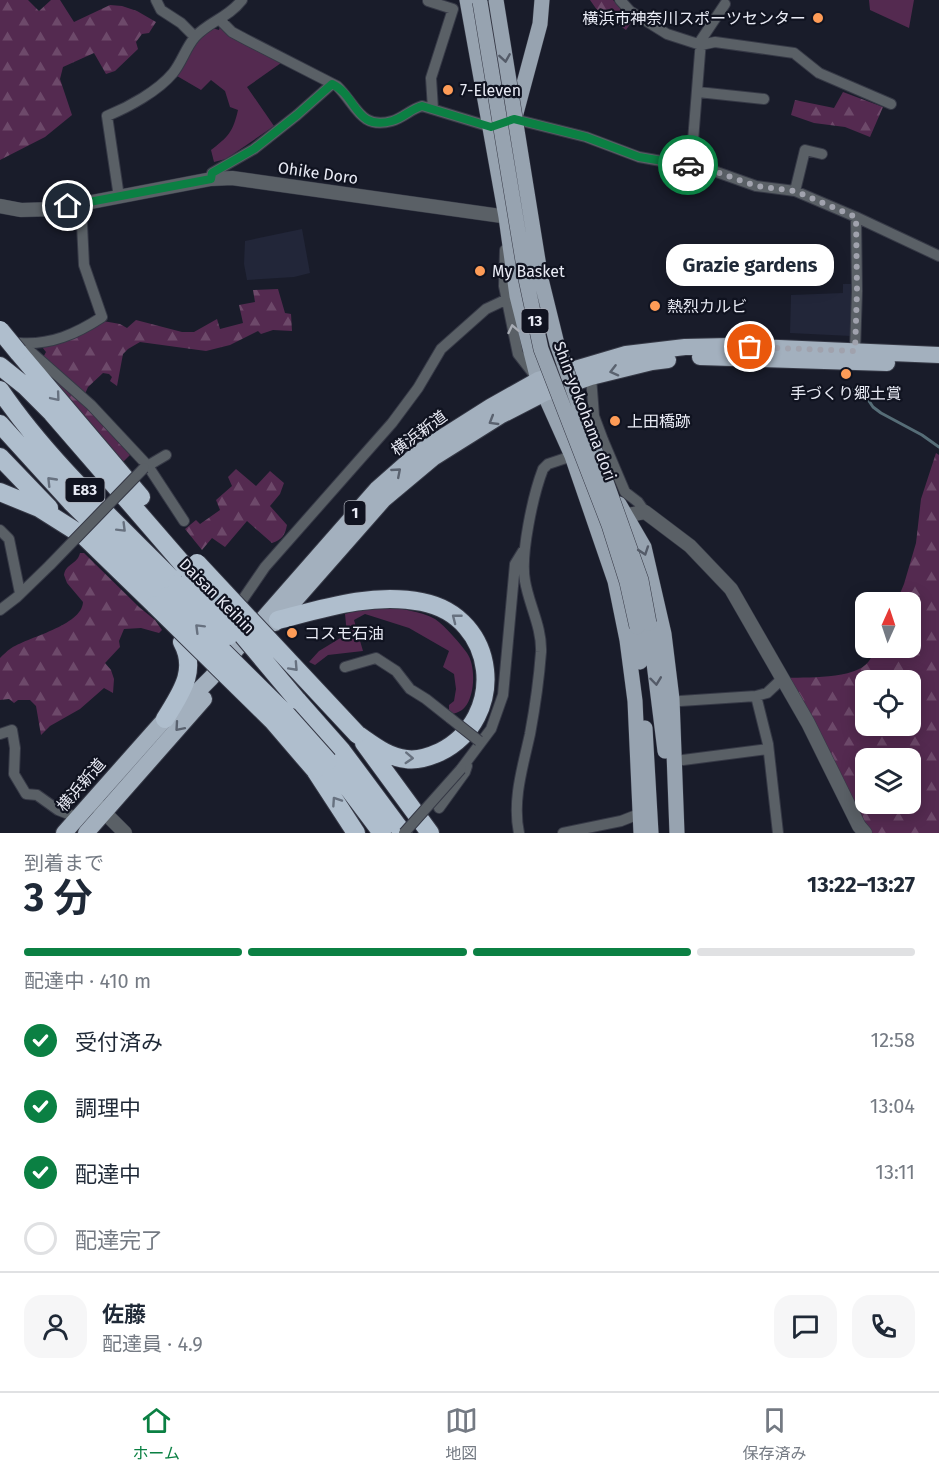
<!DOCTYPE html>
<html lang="ja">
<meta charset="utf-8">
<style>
:root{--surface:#fff;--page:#f6f6f7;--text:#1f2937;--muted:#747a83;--line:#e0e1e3;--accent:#0b8043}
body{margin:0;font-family:"Fira Sans","Noto Sans JP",sans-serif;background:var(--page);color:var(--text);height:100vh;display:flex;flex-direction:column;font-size:22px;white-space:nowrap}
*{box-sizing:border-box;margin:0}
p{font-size:20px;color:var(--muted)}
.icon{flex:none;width:33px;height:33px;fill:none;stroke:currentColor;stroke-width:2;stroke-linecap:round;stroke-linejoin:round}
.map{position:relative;height:833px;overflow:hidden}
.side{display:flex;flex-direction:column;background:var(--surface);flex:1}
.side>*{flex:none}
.needle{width:39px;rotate:3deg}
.buttons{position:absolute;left:855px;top:592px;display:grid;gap:12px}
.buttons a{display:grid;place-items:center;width:66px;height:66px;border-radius:12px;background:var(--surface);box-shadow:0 3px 15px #0003;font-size:30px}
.pin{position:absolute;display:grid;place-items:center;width:51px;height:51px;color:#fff;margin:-26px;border:3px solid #fff;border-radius:50%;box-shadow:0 2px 6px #0007}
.courier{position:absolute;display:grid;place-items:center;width:60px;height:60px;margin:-30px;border:4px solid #0b8043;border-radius:50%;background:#fff;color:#222;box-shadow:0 2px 8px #0007}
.bubble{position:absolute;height:42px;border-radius:18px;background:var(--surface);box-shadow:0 3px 15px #0003;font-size:20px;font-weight:700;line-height:42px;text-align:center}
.head em{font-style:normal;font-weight:700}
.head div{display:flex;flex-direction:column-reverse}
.head{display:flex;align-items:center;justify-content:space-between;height:102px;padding:0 24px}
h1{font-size:39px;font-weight:700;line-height:45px}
.bar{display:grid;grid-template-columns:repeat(4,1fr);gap:9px 6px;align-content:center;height:72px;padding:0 24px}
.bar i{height:8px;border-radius:4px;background:var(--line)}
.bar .on{background:var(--accent)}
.bar p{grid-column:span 4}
.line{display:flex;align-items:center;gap:15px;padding:0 24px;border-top:2px solid var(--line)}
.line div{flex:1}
.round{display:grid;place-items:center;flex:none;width:63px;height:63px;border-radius:18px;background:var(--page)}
ol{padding:0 24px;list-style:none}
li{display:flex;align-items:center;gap:18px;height:66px}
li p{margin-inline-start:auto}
li .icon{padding:6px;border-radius:50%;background:var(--accent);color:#fff;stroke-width:4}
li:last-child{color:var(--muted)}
li i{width:33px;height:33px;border:3px solid var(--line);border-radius:50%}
.tab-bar{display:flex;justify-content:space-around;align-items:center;height:84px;border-top:2px solid var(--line);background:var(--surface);font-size:16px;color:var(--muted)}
.tab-bar a{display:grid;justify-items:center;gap:3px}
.tab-bar .on{color:var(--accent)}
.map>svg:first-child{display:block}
</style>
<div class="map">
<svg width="939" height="833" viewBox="0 0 939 833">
<defs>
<pattern id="forest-firs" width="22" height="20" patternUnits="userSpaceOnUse" patternTransform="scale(1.5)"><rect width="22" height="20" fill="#542a50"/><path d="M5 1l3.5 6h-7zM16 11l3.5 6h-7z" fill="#6d496a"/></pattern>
</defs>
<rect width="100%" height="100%" fill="#191c2a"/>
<path fill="#222639" d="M302,229l8,44 -16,4 -47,3 -3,-16 1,-23z
M843,284h8v52l-61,-3 1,-38 52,-2z"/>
<path fill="#542a50" d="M869,0h45l-5,28 -39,-18z
M220,26l61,37 -34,24 27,39 -48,33 -12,3 -3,-12c17,-13 22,-18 27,-40l-8,-3 -5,-16 -14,-11 -10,10 -24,-14 22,-37 13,-11 7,2z
M385,606c15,3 36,5 50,13 10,7 25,24 32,34 9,13 8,42 -2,54 -3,4 -7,5 -12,7l-4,-4v-5l5,-4 2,-12 -2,-15 -11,-7 6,-16 -40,-23 -44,-14 -11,6 9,31 -35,4 -13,10 -6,-3 10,-11 28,-17 -2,-20 22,-7z"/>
<path fill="url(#forest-firs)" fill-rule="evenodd" d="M0,0h28l11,11 12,-11h9l14,22 36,-17 12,1 15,5 19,11 -7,11 -7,1 -6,8 2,7 -23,22 -9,3 -12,-21 -31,14 -3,12 12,36 -27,22 -45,23z
M590,0h23l20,20 -7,10 -29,-20z
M843,92l40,15 -13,30 -25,-10 -31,-4 -23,-8 4,-15 39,8z
M278,289l7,24 6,1 1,17 -19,-1 -12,4 -3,-3 -28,14 -24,6 -66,-9 -12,7 -5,5 -6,32 -7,-5 2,-4 -3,-3 -6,-1 -15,14 -3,7 -7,5 52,56 -8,8 -83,-98 7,-13 -4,-5 61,-26 17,3 7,4 9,-8 46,12h12l23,-13 3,10 23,-6 -4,-18 16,-3 -2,-12z
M936,453l3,2v378h-74l-82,-155c21,-1 73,2 86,-17 3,-4 5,-9 7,-13h34v-45h-14l8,-19 12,-41 5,-44zM866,681h44v45h-44zM866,759h44v45h-44z
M236,469l20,17 14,-15 14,12 -4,11 -10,12 17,19c-2,10 -5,15 -15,18l-25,-22 -22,26 -13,-9 -10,12 -17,-21 11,-9 4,4 20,-14 -4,-10 16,-14 -4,-9z
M80,553h4l55,54 16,13 7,10 -3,3 -18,-5 -17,1 -5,12 1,6 -15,16 6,7 3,9 -1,14 -9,-5 -24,21 -30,17 -9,9 -5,-29 -6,-6h-12l-4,3 -5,-4 -9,1v-42c3,-3 7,-7 10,-9 17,-12 72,-23 73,-47l-16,-19 -3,-8c2,-12 13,-10 16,-22z"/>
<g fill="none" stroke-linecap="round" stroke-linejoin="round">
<path stroke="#566d77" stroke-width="3" d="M842,388l21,4 10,15 8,6 41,22 17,12"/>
<g stroke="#363946" stroke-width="12">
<path id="minor" d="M156,0l5,10 20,13 14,14
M620,0l10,11 37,23 34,11 14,-3 79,11 25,20 72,31
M428,1l25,8 -22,69 2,31
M220,20l12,12 15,8 90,46c19,18 23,44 55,35 11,-3 19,-12 30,-15l69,21 23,-8 72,18 53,20 72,13 45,16 39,5 61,26 83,39
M698,92l66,7
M691,166l10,-126 24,-36
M211,179l1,-6 42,-24 43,-34 35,-31
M795,191l10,-41 17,4
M119,197l-12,-81c22,-9 51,-25 66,-43 9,-11 13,-26 22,-36 13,-15 33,-19 47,-37
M505,250l-1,36 14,68 18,23
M20,343c31,2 56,-9 82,-26l-18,-52 -3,-61
M22,344l69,61 57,61 36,55
M855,351l2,-60 -1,-74
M591,377l3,39 9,24 22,52 13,10 7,10
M144,468l22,-13
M0,530l9,9 11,54
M0,610l17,-13 33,-32
M237,611l4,-9 24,-35 127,-144 26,-35 23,-39 45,-40 34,-16
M345,667l31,-9 20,13 14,18 16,10 24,19
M756,696l12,48 10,89
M680,701l76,-5 11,-3 16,-15
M0,734l12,-4 3,18 -1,26 12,20 11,1 21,15 18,7
M683,760l85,-11
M461,769l30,-40 12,-34 12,-131 8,-13
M439,808l26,-36 2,-6
M519,833c-7,-33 4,-67 11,-99 5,-27 9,-55 11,-82 1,-25 -12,-47 -16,-71 -5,-26 8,-86 18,-112l5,-5 24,-8
M563,833l58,-12 18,-7"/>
</g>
<g stroke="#363946" stroke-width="15">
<path id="tertiary" d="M0,206l21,4 34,-1 156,-30 21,-1 283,40
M616,517l29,-5 45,34 41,43 77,134 51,103 6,7
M97,805l28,28"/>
</g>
<g stroke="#363946" stroke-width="16">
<path id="primary" d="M467,0l39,217 11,79 21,84 34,76 43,125 12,59 8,61 6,132
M515,117l25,-93 2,-24
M619,504l25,43 20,87 8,65 5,134
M649,623l16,128
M637,627l3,35
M645,728l6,105"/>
</g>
<g stroke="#363946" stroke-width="18">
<path id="trunk" d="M700,357l187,6
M275,623l109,-124 49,-41 67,-42 45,-23 46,-16 61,-15 16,-2
M64,833l101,-114 23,-18 23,-23 166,-189 42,-37 71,-45 48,-27 88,-26 59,-7 45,-1 209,9
M86,833l118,-134"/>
</g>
<g stroke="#363946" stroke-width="20">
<path id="motorway" d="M18,352l123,145
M0,366l25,20 27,27 135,156
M0,390c49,72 116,132 177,194
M0,424l71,78 96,94
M0,457l49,51
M0,492l39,16 46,29 70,68
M278,620c46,-12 96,-28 144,-18 76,15 86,116 18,150 -11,5 -22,9 -34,7 -19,-2 -34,-15 -49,-25
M297,700l45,51 61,82
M165,719c15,-25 33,-48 17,-77
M364,743l66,90
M328,761l54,72
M315,770l41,63"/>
</g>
<use href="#minor" stroke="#5a6066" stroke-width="10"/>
<use href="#tertiary" stroke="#5a6066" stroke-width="14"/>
<use href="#primary" stroke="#97a3b0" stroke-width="15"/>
<use href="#trunk" stroke="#a3b0be" stroke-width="16"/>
<use href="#motorway" stroke="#afbecd" stroke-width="18"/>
<g stroke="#363946" stroke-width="12" stroke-linecap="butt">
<path id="minor-bridge" d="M50,565l94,-97
M450,718l29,23
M404,833l57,-64"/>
</g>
<g stroke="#363946" stroke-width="16" stroke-linecap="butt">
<path id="primary-bridge" d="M496,0l45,279 16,65 84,236 8,43
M480,2l46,277 15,70 68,176 18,57 10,45"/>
</g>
<g stroke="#363946" stroke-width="20" stroke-linecap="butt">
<path id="motorway-bridge" d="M0,330l18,22
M197,563l160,171
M188,570l109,130
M177,584l52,52
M167,596l120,119 41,46
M155,605l117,115 43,50"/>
</g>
<use href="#minor-bridge" stroke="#5a6066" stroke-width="10"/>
<use href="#primary-bridge" stroke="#97a3b0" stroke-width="15"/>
<use href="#motorway-bridge" stroke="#afbecd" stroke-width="18"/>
</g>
<defs><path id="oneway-chevron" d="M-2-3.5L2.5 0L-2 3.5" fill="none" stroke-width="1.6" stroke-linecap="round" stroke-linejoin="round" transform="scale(1.5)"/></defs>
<g stroke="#545b68">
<use href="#oneway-chevron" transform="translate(505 58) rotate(81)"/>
<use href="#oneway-chevron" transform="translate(644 551) rotate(71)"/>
<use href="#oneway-chevron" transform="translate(656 681) rotate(83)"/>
</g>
<use stroke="#a8acb4" href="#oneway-chevron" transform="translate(513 329) rotate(-102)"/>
<g stroke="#5a626f">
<use href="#oneway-chevron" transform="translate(614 371) rotate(166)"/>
<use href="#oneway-chevron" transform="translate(493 421) rotate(149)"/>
<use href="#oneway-chevron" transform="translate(397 472) rotate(-41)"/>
<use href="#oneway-chevron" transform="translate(179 727) rotate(131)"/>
</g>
<g stroke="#67717f">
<use href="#oneway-chevron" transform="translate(56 397) rotate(50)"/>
<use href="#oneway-chevron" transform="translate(51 481) rotate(-134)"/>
<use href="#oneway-chevron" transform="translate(122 528) rotate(45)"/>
<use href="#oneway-chevron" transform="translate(456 618) rotate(-142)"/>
<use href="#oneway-chevron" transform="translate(199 628) rotate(-135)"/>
<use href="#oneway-chevron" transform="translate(294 667) rotate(47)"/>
<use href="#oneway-chevron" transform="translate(409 758) rotate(3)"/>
<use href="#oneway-chevron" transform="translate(336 801) rotate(-124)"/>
</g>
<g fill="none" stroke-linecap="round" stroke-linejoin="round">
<path stroke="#a0a2ad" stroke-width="6" stroke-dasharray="0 10.8" d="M688,165l23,5 45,16 39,5 61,26 1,74 -2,60 -105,-4"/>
<path stroke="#0b8043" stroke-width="8" d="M68,206l143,-27 1,-6 42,-24 43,-34 35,-31c26,12 22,47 60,37 11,-3 19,-12 30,-15l69,21 23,-8 72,18 53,20 49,8"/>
</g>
<g fill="#fe9c57" stroke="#101320" stroke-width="2">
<circle cx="818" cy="18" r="6"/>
<circle cx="448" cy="90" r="6"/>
<circle cx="480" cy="271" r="6"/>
<circle cx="655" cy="306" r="6"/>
<circle cx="846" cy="374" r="6"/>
<circle cx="615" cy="421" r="6"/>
<circle cx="292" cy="633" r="6"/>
</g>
<g text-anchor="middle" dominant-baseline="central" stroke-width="4.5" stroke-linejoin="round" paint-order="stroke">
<g fill="#101320" stroke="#a7aab4" stroke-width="1.5">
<rect x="521.5" y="309" width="27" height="24" rx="4.5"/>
<rect x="65.5" y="478" width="39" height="24" rx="4.5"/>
<rect x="344.5" y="501" width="21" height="24" rx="4.5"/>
</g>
<g font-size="15" font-weight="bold" fill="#e8eaf4">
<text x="535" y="321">13</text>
<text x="85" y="490">E83</text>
<text x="355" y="513">1</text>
</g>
<g font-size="16" fill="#e8eaf4" stroke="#101320" text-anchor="start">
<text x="806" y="18" text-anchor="end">横浜市神奈川スポーツセンター</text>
<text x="460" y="90">7-Eleven</text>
<text x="492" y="271">My Basket</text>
<text x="667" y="306">熱烈カルビ</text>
<text x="846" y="393" text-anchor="middle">手づくり郷土賞</text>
<text x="627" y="421">上田橋跡</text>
<text x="304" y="633">コスモ石油</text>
</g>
<g font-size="16" fill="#e8eaf4" stroke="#101320">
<text transform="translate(318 173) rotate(8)">Ohike Doro</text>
<text transform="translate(585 411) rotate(69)">Shin-yokohama dori</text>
<text transform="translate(419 433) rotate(-36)">横浜新道</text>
<text transform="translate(217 596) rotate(45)">Daisan Keihin</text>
<text transform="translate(81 785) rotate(-49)">横浜新道</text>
</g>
</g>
</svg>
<div class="buttons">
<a><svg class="needle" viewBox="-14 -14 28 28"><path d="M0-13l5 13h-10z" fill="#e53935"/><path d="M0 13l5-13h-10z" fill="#747a83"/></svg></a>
<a><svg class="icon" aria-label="locate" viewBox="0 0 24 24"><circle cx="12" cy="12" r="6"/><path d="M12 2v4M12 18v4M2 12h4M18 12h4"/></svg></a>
<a><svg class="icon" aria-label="layers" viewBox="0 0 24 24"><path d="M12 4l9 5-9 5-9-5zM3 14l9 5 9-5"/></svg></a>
</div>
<div class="pin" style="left:750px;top:347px;background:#ea580c"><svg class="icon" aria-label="bag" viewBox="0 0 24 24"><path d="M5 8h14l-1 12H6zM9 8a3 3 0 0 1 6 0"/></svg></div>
<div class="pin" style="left:68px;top:206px;background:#1f2937"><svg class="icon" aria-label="home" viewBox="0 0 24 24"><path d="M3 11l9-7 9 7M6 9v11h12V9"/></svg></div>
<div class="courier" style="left:688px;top:165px"><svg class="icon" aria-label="car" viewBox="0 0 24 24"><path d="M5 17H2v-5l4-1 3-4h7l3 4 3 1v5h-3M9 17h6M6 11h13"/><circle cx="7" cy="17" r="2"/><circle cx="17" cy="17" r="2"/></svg></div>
<div class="bubble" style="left:666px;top:244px;width:168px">Grazie gardens</div>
</div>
<section class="side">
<div class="head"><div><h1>3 分</h1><p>到着まで</p></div><em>13:22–13:27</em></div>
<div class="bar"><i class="on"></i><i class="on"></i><i class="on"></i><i></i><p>配達中 · 410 m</p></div>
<ol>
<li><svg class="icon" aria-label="check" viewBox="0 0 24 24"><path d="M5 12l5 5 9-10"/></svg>受付済み<p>12:58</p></li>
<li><svg class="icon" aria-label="check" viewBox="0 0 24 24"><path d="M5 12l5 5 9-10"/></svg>調理中<p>13:04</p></li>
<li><svg class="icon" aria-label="check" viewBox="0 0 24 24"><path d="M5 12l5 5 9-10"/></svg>配達中<p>13:11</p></li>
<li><i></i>配達完了</li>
</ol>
<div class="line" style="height:108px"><a class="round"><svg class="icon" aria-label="person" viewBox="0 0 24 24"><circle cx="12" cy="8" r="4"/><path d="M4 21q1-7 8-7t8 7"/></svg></a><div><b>佐藤</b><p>配達員 · 4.9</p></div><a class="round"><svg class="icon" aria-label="chat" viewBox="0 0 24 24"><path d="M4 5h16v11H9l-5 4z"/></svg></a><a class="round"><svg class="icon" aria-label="phone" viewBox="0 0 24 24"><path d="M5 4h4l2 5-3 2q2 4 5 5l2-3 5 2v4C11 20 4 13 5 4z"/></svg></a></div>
</section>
<nav class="tab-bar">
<a class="on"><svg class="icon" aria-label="home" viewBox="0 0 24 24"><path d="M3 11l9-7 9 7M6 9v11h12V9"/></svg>ホーム</a>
<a><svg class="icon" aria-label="map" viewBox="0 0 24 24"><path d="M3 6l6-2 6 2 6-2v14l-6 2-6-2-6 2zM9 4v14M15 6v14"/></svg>地図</a>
<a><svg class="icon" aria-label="saved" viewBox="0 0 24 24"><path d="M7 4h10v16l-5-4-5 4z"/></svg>保存済み</a>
</nav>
